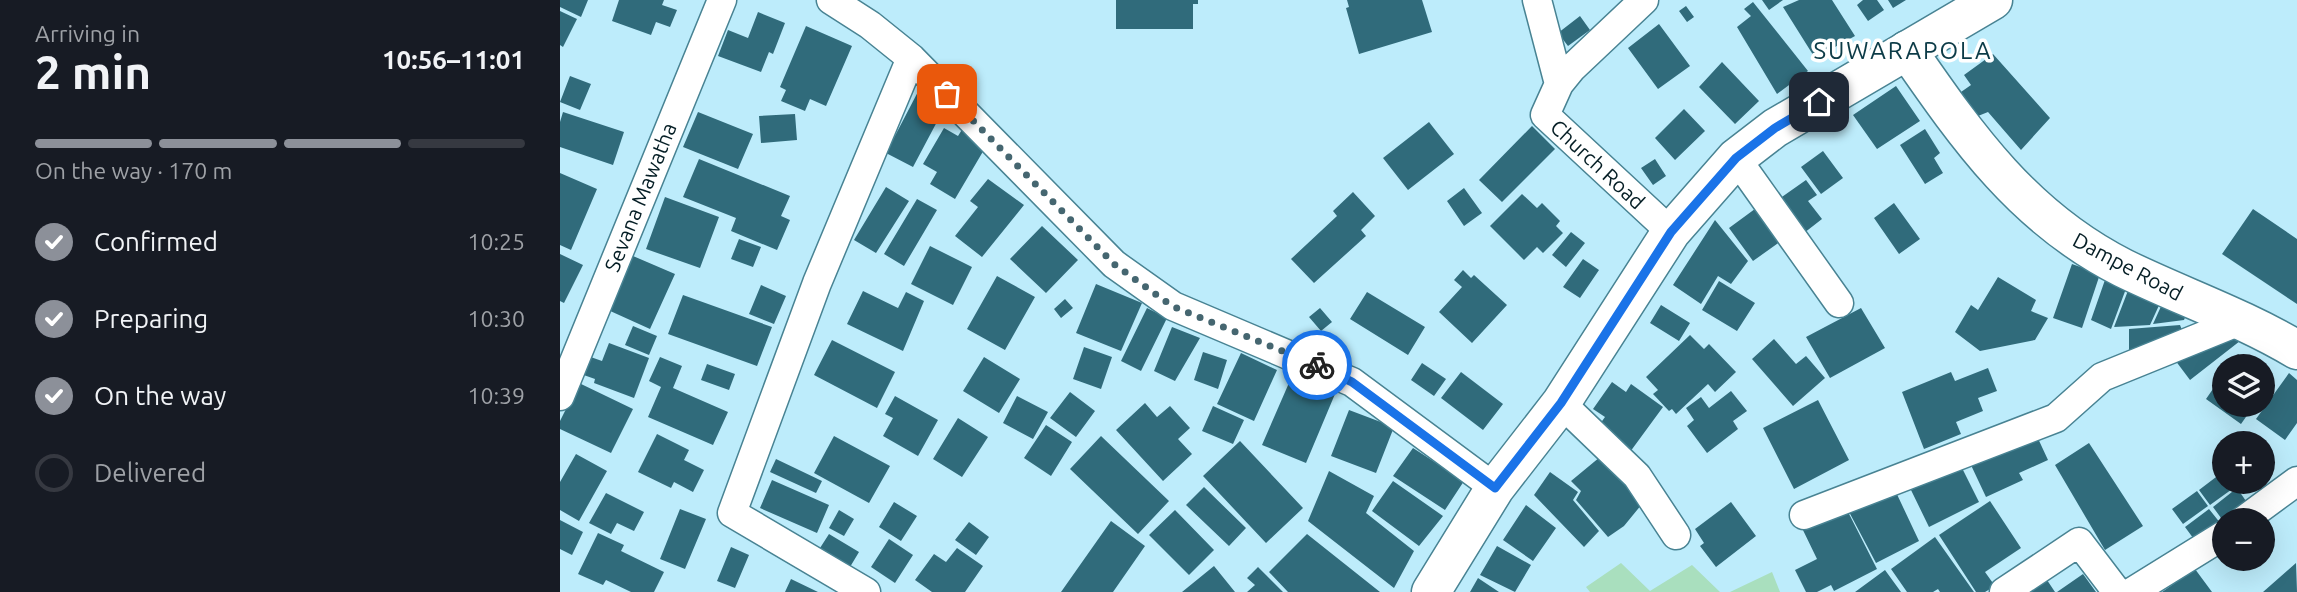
<!DOCTYPE html>
<meta charset="utf-8">
<style>
:root{--surface:#171b24;--page:#20242c;--text:#f1f3f6;--muted:#9ea1a6;--line:#363941;--accent:#8c9099}
body{margin:0;font-family:Ubuntu,sans-serif;background:var(--page);color:var(--text);height:100vh;display:flex;flex-direction:column;font-size:26px;white-space:nowrap}
*{box-sizing:border-box;margin:0}
p{font-size:23px;color:var(--muted)}
.icon{flex:none;width:38px;height:38px;fill:none;stroke:currentColor;stroke-width:2;stroke-linecap:round;stroke-linejoin:round}
.map{position:relative;flex:1;overflow:hidden}
.sheet{display:flex;flex-direction:column;background:var(--surface);width:560px}
.sheet>*{flex:none}
.controls{position:absolute;left:1652px;top:354px;display:grid;gap:14px}
.controls a{display:grid;place-items:center;width:63px;height:63px;border-radius:50%;background:var(--surface);box-shadow:0 7px 28px #0002;font-size:35px}
.pin{position:absolute;display:grid;place-items:center;width:60px;height:60px;color:#fff;margin:-30px;border-radius:14px;box-shadow:0 4px 10px #0006}
.courier{position:absolute;display:grid;place-items:center;width:70px;height:70px;margin:-35px;border:5px solid #1a73e8;border-radius:50%;background:#fff;color:#222;box-shadow:0 2px 9px #0007}
.overview em{font-style:normal;font-weight:700}
.overview div{display:flex;flex-direction:column-reverse}
.overview{display:flex;align-items:center;justify-content:space-between;height:119px;padding:0 35px}
h1{font-size:46px;font-weight:700;line-height:52px}
.bar{display:grid;grid-template-columns:repeat(4,1fr);gap:10px 7px;align-content:center;height:84px;padding:0 35px}
.bar i{height:9px;border-radius:5px;background:var(--line)}
.bar .on{background:var(--accent)}
.bar p{grid-column:span 4}
ol{padding:0 35px;list-style:none}
li{display:flex;align-items:center;gap:21px;height:77px}
li p{margin-inline-start:auto}
li .icon{padding:7px;border-radius:50%;background:var(--accent);color:#fff;stroke-width:4}
li:last-child{color:var(--muted)}
li i{width:38px;height:38px;border:4px solid var(--line);border-radius:50%}
main{display:flex;flex:1;min-height:0}
.map>svg:first-child{display:block}
</style>
<main>
<section class="sheet">
<div class="overview"><div><h1>2 min</h1><p>Arriving in</p></div><em>10:56–11:01</em></div>
<div class="bar"><i class="on"></i><i class="on"></i><i class="on"></i><i></i><p>On the way · 170 m</p></div>
<ol>
<li><svg class="icon" aria-label="check" viewBox="0 0 24 24"><path d="M5 12l5 5 9-10"/></svg>Confirmed<p>10:25</p></li>
<li><svg class="icon" aria-label="check" viewBox="0 0 24 24"><path d="M5 12l5 5 9-10"/></svg>Preparing<p>10:30</p></li>
<li><svg class="icon" aria-label="check" viewBox="0 0 24 24"><path d="M5 12l5 5 9-10"/></svg>On the way<p>10:39</p></li>
<li><i></i>Delivered</li>
</ol>
</section>
<div class="map">
<svg width="1737" height="592" viewBox="0 0 1737 592">
<rect width="100%" height="100%" fill="#bdecfb"/>
<path fill="#a9dfbe" d="M1061,563l29,28 42,-26 28,27h-130l-4,-5z
M1212,572l8,20h-50z"/>
<path fill="#306b7b" d="M0,0h28l-7,17 -21,-10z
M59,0h45l-2,5 15,5 -7,17 -14,-5 -5,13 -39,-14z
M556,0h82v4h-5v25h-77z
M787,0h75l10,32 -73,22 -13,-46 3,-1z
M1202,0h21l-14,10z
M1239,0h33l23,36 -40,22 -32,-51z
M1303,0h14l7,10 -16,11 -11,-16z
M1328,0h18l-13,8z
M1193,2l55,69 -31,23 -40,-67 14,-11 -7,-7z
M1126,6l8,11 -7,5 -8,-11z
M0,11l17,8 -14,28 -3,-2z
M198,12l27,11 -12,31 -4,-2 -8,20 -43,-16 10,-26 20,8z
M1020,16l10,14 -22,16 -10,-13z
M1099,24l31,42 -32,23 -30,-41z
M246,26l46,20 -26,60 -16,-7 -5,12 -24,-10 5,-11 -6,-3z
M1433,54l57,64 -29,32 -33,-38 -10,4 -17,-24 10,-7 -7,-10z
M1162,62l37,39 -24,23 -36,-37z
M10,76l21,8 -11,26 -20,-8z
M361,86l27,15 -35,66 -27,-14z
M1336,86l24,35 -43,28 -24,-34z
M1124,109l21,22 -30,29 -20,-22z
M3,112l61,20 -11,33 -53,-18v-25z
M138,112l55,22 -15,35 -55,-22z
M235,114l2,26 -36,3 -2,-27z
M869,122l25,32 -46,36 -25,-32z
M972,126l23,23 -53,53 -23,-22z
M384,128l14,8 5,-8 25,15 -33,56 -25,-15 7,-12 -14,-8z
M1365,129l15,24 -6,5 9,15 -18,11 -25,-39z
M1263,151l20,27 -22,16 -20,-27z
M139,159l91,37 -9,20 9,4 -13,30 -46,-19 5,-13 -53,-21z
M1095,159l11,17 -13,9 -12,-17z
M0,173l37,16 -26,61 -11,-5z
M428,179l36,26 -42,52 -27,-21 23,-29 -8,-6z
M1246,180l11,15 -9,6 14,18 -18,14 -25,-34z
M326,187l23,14 -33,52 -22,-13z
M904,188l18,25 -18,13 -17,-25z
M793,192l22,24 -14,14 5,6 -52,47 -23,-24 46,-43 -4,-5z
M962,194l15,14 5,-5 18,18 -4,5 7,7 -20,20 -6,-6 -13,13 -34,-34z
M105,197l54,20 -19,51 -54,-19z
M357,199l20,11 -33,56 -20,-12z
M1334,203l26,36 -21,15 -25,-36z
M1199,206l25,33 -31,22 -24,-33z
M1693,209l44,30v65l-75,-50z
M1155,220l33,41 -17,23 -13,-8 -17,28 -28,-19z
M482,226l36,34 -32,33 -36,-34z
M1011,232l14,11 -19,24 -14,-12z
M179,239l22,8 -8,20 -22,-8z
M370,246l42,21 -19,38 -42,-21z
M0,254l23,11 -19,38 -4,-2z
M73,256l42,18 -25,55 -42,-19z
M1023,259l16,11 -19,28 -17,-11z
M1512,264l28,10 -18,54 -29,-10z
M903,270l8,8 3,-3 33,30 -35,38 -33,-31 23,-25 -8,-7z
M437,276l38,21 -30,53 -38,-21z
M1438,277l38,23 -5,11 17,7 -13,22 -55,11 -25,-19 16,-27 7,5z
M1546,277l21,9 -16,43 -20,-9z
M1159,281l36,22 -18,28 -35,-21z
M536,284l46,19 -21,48 -45,-18z
M201,285l25,11 -12,28 -25,-10z
M1569,288l32,13 -11,24 -36,2z
M303,291l35,17 8,-16 18,9 -21,50 -56,-27z
M807,292l58,35 -17,28 -58,-36z
M123,295l89,32 -15,39 -89,-32z
M505,299l8,9 -12,10 -7,-9z
M1603,302l24,11 -3,7 -31,4z
M1101,305l29,18 -11,18 -29,-18z
M587,308l20,10 -26,53 -20,-10z
M760,308l12,14 -11,9 -12,-14z
M1301,308l24,40 -55,30 -24,-41z
M1620,325l4,10 -55,20v-26z
M73,326l24,10 -8,19 -24,-10z
M612,327l28,11 -25,43 -21,-10z
M1130,335l14,14 5,-5 27,28 -21,20 -7,-8 -32,30 -4,-5 -3,2 -16,-17 5,-4 -12,-13z
M1664,337l16,4 -50,39 -18,-24z
M1214,339l22,25 10,-8 19,22 -32,28 -41,-47z
M272,340l63,32 -18,36 -63,-33z
M49,343l40,15 -15,40 -40,-15 1,-4 -17,-6 7,-18 17,6z
M524,347l28,10 -11,32 -28,-10z
M643,352l24,8 -9,29 -24,-9z
M681,353l36,17 -23,51 -37,-17z
M1678,354l17,12h-25z
M100,357l22,9 -9,22 55,24 -15,33 -65,-28 13,-30 -12,-6z
M424,357l36,22 -21,34 -36,-22z
M862,363l24,16 -12,17 -23,-16z
M147,364l28,10 -6,16 -28,-10z
M1428,368l9,23 -19,7 5,13 -27,11 5,12 -37,15 -22,-57 49,-20 4,9z
M1703,371l10,8 -10,15z
M901,372l42,32 -20,26 -42,-32z
M1664,373v31h31l-14,20 -35,-25z
M1729,373l8,7v43l-12,17 -29,-21z
M732,376l43,18 -29,69 -44,-18z
M1052,382l14,10 5,-8 32,23 -33,45 -33,-24 8,-11 -12,-8z
M19,383l54,26 -22,44 -51,-24v-8z
M1171,391l16,20 -14,10 5,8 -31,24 -20,-27 7,-6 -8,-12 15,-11 8,11z
M510,392l25,19 -19,26 -26,-19z
M335,396l43,24 -20,36 -35,-20 10,-18 -8,-4z
M457,396l31,16 -15,27 -30,-16z
M1258,400l31,60 -55,29 -31,-61z
M585,403l12,14 13,-11 20,22 -12,11 14,15 -29,27 -47,-51z
M653,406l31,14 -11,24 -31,-13z
M789,410l45,17 -18,46 -45,-17z
M398,418l30,19 -26,40 -29,-18z
M486,425l26,17 -21,34 -27,-18z
M1475,432l13,28 -29,13 4,7 -37,17 -16,-34z
M97,434l32,16 -5,10 20,10 -11,22 -19,-10 -3,6 -33,-16z
M274,436l56,30 -21,37 -55,-30z
M541,436l68,65 -31,33 -68,-65z
M680,441l63,67 -37,35 -63,-67z
M1529,443l54,83 -38,24 -50,-85z
M853,448l51,33 -19,29 -52,-34z
M16,454l31,17 -28,50 -19,-11v-28z
M1040,457l25,23 17,24 -18,22 -16,11 -32,-37 5,-9 -10,-10z
M216,459l46,22 -6,12 -46,-21z
M1401,466l18,36 -50,25 -18,-37z
M769,471l45,25 -8,17 48,38 -20,37 -86,-67z
M1664,471v10h7l4,6 -25,18 -11,-15z
M990,472l28,20 -5,8 26,31 -15,16 -50,-52z
M212,480l57,25 -12,28 -57,-25z
M833,481l50,35 -24,30 -47,-35z
M644,487l42,41 -17,18 -43,-41z
M1334,488l25,53 -43,22 -29,-55z
M1677,488l11,16 -24,18 -11,-15z
M1637,491l11,15 -25,18 -11,-15z
M46,493l38,19 -10,19 -17,-8 -6,11 -22,-11z
M1430,501l31,47 -36,24 10,14 -10,6h-9l-37,-57z
M334,502l23,14 -16,25 -22,-14z
M1171,502l25,34 -40,31 -16,-21 4,-3 -9,-14z
M1284,504l33,65 -43,22 -3,-6 -14,7h-11l-11,-22 22,-11 -16,-33z
M966,505l30,23 -23,33 -30,-21z
M120,509l26,10 -21,50 -25,-10z
M1649,509l12,15 -25,18 -11,-15z
M279,510l15,9 -10,17 -15,-8z
M615,510l39,40 -25,25 -40,-40z
M0,520l23,12 -11,23 -12,-6z
M551,521l34,25 -32,46h-52z
M409,522l20,15 -13,18 -21,-15z
M38,533l26,12 -3,6 43,21 -10,20h-23l-25,-12 -3,5 -25,-11z
M269,534l30,18 -9,15 -30,-19z
M747,534l73,58h-92l-19,-20z
M1375,537l39,55h-34l-2,-3 -5,3h-26l-16,-23z
M329,539l24,16 -18,28 -24,-16z
M937,546l34,19 -16,27 -35,-17z
M171,547l18,8 -14,33 -18,-7z
M397,548l26,18 -18,26h-33l-17,-12 19,-26 12,8z
M1736,563l1,29h-34z
M654,566l21,26h-53z
M698,567l25,25h-36l8,-7 -8,-7z
M1635,569l17,23h-50z
M1325,570l16,22h-46z
M1523,574l13,18h-39z
M918,578l21,14h-29z
M231,579l27,13h-33z
M1487,580l8,12h-25z"/>
<g fill="none" stroke-linecap="round" stroke-linejoin="round">
<g stroke="#488393" stroke-width="31">
<path id="street" d="M271,0l39,25 41,33 203,206 59,42 179,76 143,106
M977,0l22,84
M1084,0l-72,68 -13,16 -14,31 126,117
M1176,158l103,145
M0,396l162,-396
M1001,403l76,73 39,59
M1244,515l252,-97 46,-41 138,-56
M1684,520l53,-39
M306,592l-134,-79 85,-230 94,-225
M1444,592l75,-50 38,50
M1572,592l92,-57"/>
</g>
<g stroke="#488393" stroke-width="41">
<path id="secondary" d="M1347,50c61,88 117,168 216,218 57,28 119,49 174,82"/>
</g>
<g stroke="#488393" stroke-width="41">
<path id="primary" d="M871,592l64,-104 66,-85 110,-171 65,-74 39,-30 218,-128"/>
</g>
<use href="#street" stroke="#fff" stroke-width="28"/>
<use href="#secondary" stroke="#fff" stroke-width="38"/>
<use href="#primary" stroke="#fff" stroke-width="38"/>
</g>
<g fill="none" stroke-linecap="round" stroke-linejoin="round">
<path stroke="#456670" stroke-width="7" stroke-dasharray="0 12.6" d="M387,94l167,170 58,42 145,59"/>
<path stroke="#1a73e8" stroke-width="9" d="M757,365l35,17 143,106 66,-85 110,-171 65,-74 39,-30 44,-26"/>
</g>
<g text-anchor="middle" dominant-baseline="central" stroke-width="7" stroke-linejoin="round" paint-order="stroke">
<g font-size="21" fill="#051e25" stroke="#fff">
<text transform="translate(1038 164) rotate(43)">Church Road</text>
<text transform="translate(80 197) rotate(-68)">Sevana Mawatha</text>
<text transform="translate(1568 266) rotate(28)">Dampe Road</text>
</g>
<g font-size="24" letter-spacing="2" fill="#0c3b47" stroke="#fff">
<text x="1343" y="50">SUWARAPOLA</text>
</g>
</g>
</svg>
<div class="controls">
<a><svg class="icon" aria-label="layers" viewBox="0 0 24 24"><path d="M12 4l9 5-9 5-9-5zM3 14l9 5 9-5"/></svg></a>
<a>+</a>
<a>−</a>
</div>
<div class="pin" style="left:387px;top:94px;background:#ea580c"><svg class="icon" aria-label="bag" viewBox="0 0 24 24"><path d="M5 8h14l-1 12H6zM9 8a3 3 0 0 1 6 0"/></svg></div>
<div class="pin" style="left:1259px;top:102px;background:#1f2937"><svg class="icon" aria-label="home" viewBox="0 0 24 24"><path d="M3 11l9-7 9 7M6 9v11h12V9"/></svg></div>
<div class="courier" style="left:757px;top:365px"><svg class="icon" aria-label="bike" viewBox="0 0 24 24"><circle cx="6" cy="16" r="4"/><circle cx="18" cy="16" r="4"/><path d="M6 16l4-8h5l3 8M10 8l3 8H6M13 5h3"/></svg></div>
</div>
</main>
